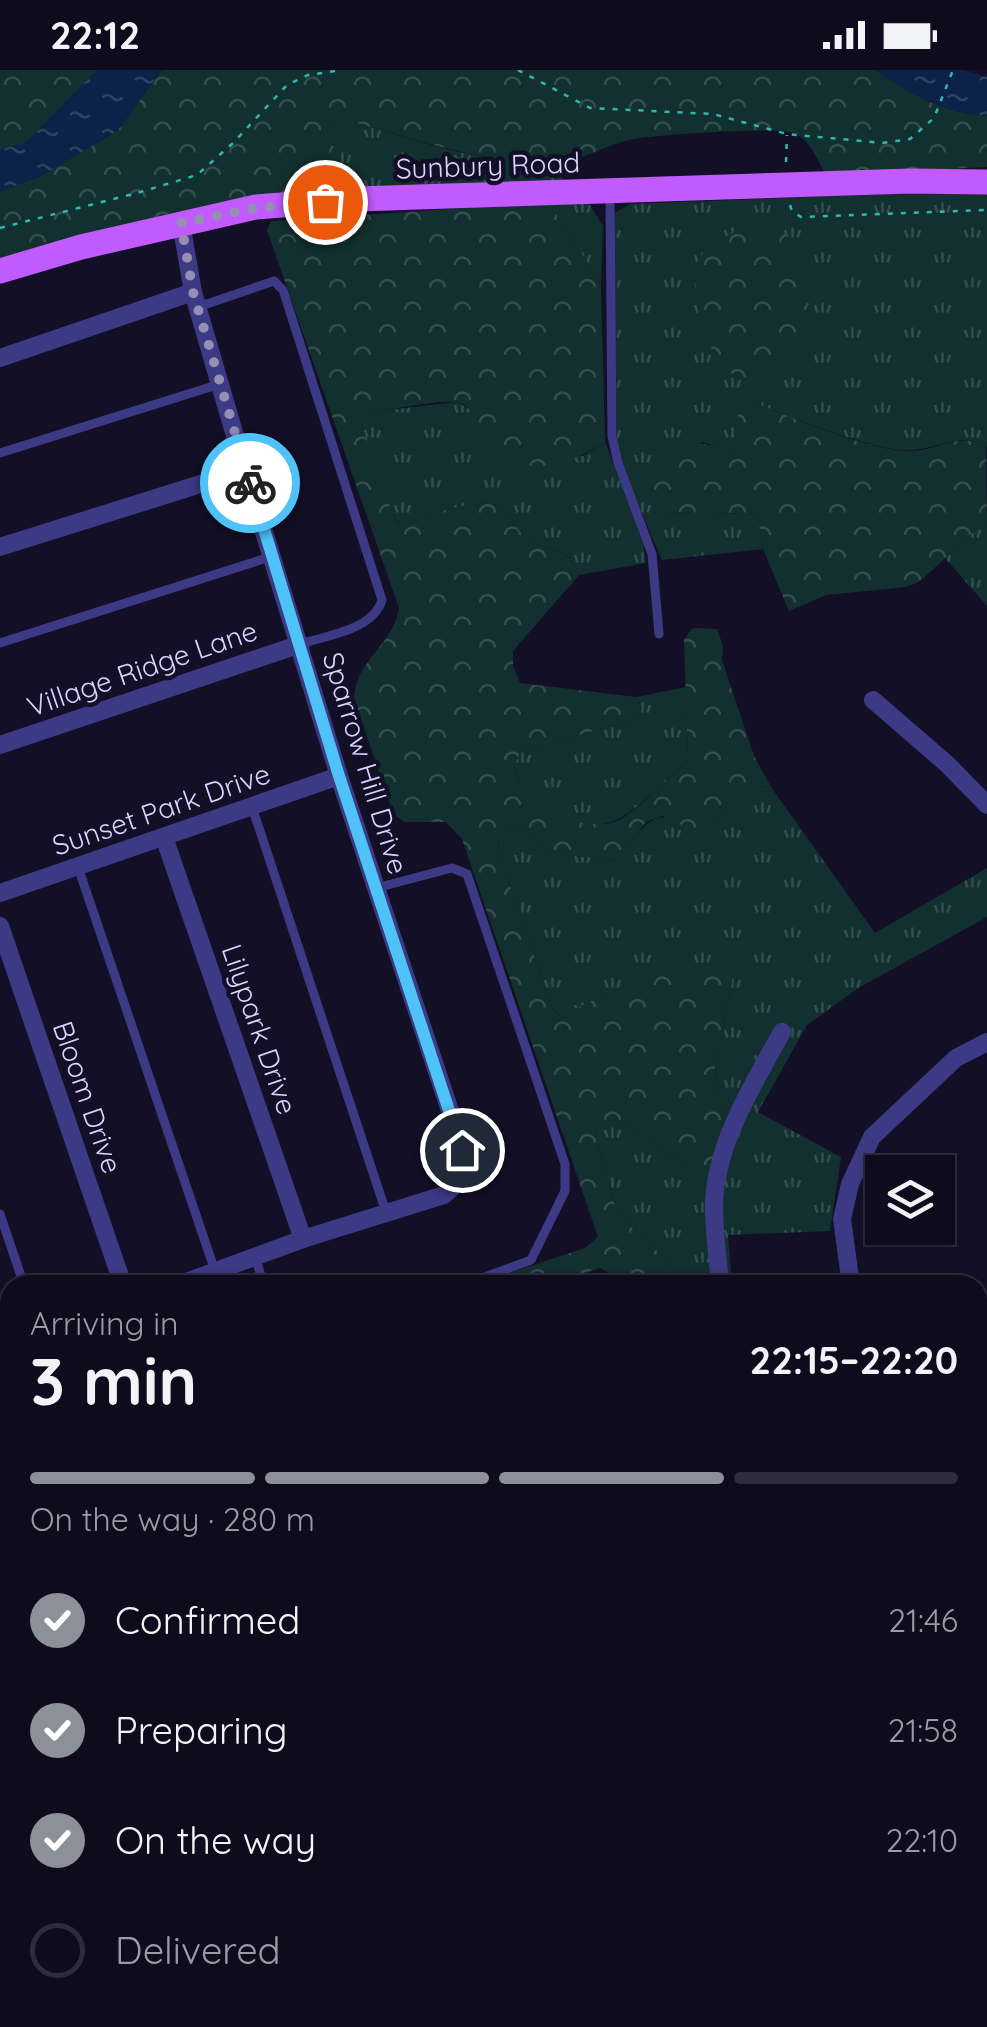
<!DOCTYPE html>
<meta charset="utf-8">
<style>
:root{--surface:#0e0b1c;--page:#1c1929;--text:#f1f3f6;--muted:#9b9ba3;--line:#2e2b3b;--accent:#8c9099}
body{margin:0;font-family:Quicksand,sans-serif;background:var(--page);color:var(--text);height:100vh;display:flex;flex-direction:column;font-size:38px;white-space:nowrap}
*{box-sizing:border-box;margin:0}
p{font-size:32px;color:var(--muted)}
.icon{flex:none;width:55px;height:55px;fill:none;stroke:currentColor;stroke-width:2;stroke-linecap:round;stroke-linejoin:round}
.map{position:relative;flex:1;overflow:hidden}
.panel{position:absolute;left:0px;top:1205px;width:988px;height:752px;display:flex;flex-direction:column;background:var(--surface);border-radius:30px 30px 0 0;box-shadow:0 2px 8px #0004,0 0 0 2px var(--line)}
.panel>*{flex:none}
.buttons{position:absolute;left:865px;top:1085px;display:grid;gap:20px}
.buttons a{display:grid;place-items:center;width:90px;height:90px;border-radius:0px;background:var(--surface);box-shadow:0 2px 8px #0004,0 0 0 2px var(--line);font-size:50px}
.pin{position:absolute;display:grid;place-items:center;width:85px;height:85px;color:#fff;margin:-42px;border:5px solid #fff;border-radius:50%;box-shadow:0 2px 10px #0007}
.courier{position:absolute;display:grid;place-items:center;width:100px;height:100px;margin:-50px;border:8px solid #4fc3f7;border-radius:50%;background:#fff;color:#222;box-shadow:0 2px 12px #0007}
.head em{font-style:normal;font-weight:700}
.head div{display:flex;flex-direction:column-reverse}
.head{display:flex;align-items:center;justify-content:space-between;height:170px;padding:0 30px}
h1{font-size:65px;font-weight:700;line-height:75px}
.bar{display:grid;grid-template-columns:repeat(4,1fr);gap:15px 10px;align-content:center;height:120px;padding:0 30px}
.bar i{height:12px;border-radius:8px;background:var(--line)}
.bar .on{background:var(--accent)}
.bar p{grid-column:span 4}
ol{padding:0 30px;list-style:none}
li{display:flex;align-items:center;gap:30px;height:110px}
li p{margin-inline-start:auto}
li .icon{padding:10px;border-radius:50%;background:var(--accent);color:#fff;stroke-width:4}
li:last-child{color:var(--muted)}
li i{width:55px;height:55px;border:5px solid var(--line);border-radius:50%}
.status{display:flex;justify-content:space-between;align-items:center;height:70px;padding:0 50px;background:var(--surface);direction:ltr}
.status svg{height:28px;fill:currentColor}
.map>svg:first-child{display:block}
</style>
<div class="status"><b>22:12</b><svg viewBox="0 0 49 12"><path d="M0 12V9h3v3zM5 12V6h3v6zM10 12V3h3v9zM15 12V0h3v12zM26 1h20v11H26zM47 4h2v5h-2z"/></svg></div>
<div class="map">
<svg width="987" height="1957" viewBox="0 0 987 1957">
<defs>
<pattern id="grass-tufts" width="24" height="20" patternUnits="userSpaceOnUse" patternTransform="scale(2.5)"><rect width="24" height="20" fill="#12302f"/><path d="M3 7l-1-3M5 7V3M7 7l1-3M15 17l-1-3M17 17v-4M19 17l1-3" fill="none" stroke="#344d4e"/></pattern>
<pattern id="forest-crowns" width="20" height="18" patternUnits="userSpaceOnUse" patternTransform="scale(2.5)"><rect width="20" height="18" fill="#12302f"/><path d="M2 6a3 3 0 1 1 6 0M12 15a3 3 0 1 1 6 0" fill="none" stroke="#344d4e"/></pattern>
<pattern id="water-ripples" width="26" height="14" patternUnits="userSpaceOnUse" patternTransform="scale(2.5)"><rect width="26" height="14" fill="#0c2248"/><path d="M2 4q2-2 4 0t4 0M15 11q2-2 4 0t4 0" fill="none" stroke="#2f4163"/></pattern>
</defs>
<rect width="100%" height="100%" fill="#130f26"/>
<path fill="url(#grass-tufts)" d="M335,51h14c65,18 145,47 213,43l1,21 -220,4 -17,-61z
M987,120v256c-26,-14 -47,2 -74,4 -35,3 -121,-33 -156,-46l-15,6 -3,37 -6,4 -31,-9 -42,70 91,2 7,5 5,30 -101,11 -37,-86 -8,-33 -4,-213 3,-16 14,-8z
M588,132l15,24 -2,59 -46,-73 -16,-9z
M456,332l18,9 18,35 91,10 22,-14 38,100 3,21 -67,12c-7,-27 -28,-23 -49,-34 -15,-9 -17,-27 -31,-35 -16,-10 -80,12 -100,17l-6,-7 -34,-97 12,-7z
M987,455v81l-42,-48 31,-28z
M686,617l2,74c-21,17 -48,48 -72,59 -18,9 -57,4 -74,-8 -14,-11 -22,-31 -28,-47l7,-14 115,-32 6,-11 -6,-11z
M746,715l25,2 104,146 112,-65v49l-127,70 -53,38 -49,87 83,45 -11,74 -102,4 4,50h-50l-20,-29 -36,-34 -13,-21 -18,-70 7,-10 18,-1 72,50 36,-22 -13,-78 19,-100 -118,19 -55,27 -9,-8 -53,-154 -1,-15 4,-9 18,-4 35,28 62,6c41,-54 34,-47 99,-32l16,-36z"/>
<path fill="url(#forest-crowns)" d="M0,0h97l-72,74 -25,6z
M162,0h714c33,24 70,44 111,46v51l-161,8c-9,-16 -15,-34 -32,-42 -17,-7 -139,2 -161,6 -33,7 -62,29 -96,26 -64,-6 -127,-27 -188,-44h-14l-9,7 22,56 -5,5c-116,5 -233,37 -343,73v-71l39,-14 78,-46z
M539,133l16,9 46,73 4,157c-32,21 -80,39 -112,5 -14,-15 -14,-42 -38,-45 -19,-2 -63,8 -84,10l-11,7 33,97 5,7c21,-5 85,-27 101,-17 14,8 16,26 31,35 20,11 42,7 49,34l-66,76v14l7,18 116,14 6,11 -6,11 -115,32 -7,15c14,39 34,55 76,58 11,0 21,1 31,-5 24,-15 45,-40 67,-58l-4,-122 9,-11 24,1 6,17 -1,14 32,96 17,31c-40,-4 -40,8 -55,41l-15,6 -39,-18 -16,6 -29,38 -62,-6 -35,-28 -18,4 -4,10 1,14 53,154 8,8 56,-27 73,-24 45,5 -19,100 13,78 -11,25 -25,-3 -72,-50 -17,2 -8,9 18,70 13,21 36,34 20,29h-60l-2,-6 -20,-11 -51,17h-76l112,-37 13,-11 -136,-398 -16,-17h-41l-12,-8 -39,-116c2,-39 39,-52 45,-90l-132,-378 4,-9z
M754,154l25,4 9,8 28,92c-10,21 -20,14 -36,27 -12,9 -18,26 -37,23 -9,-1 -21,-10 -26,-17 -7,-12 -26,-79 -23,-91 7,-26 38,-37 60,-46z
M757,334c40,15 111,46 152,47 30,0 45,-19 77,-6l1,80 -11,5 -57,52 -13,5 -80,8 -37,16 -26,-62 -5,-30 -7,-5 -92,-2 -11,-18 6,-29c33,-22 40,-27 79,-14l6,-4 -6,-25 9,-12z"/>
<path fill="url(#water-ripples)" d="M97,0h65l-45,61 -78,46 -39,14v-41l25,-7z
M876,0h88l23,7v39c-41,-2 -78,-22 -111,-46z"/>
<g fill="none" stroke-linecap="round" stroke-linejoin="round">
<path stroke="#2fb8b0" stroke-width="2.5" stroke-dasharray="5 8" stroke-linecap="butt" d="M518,0l72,38 123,6 74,20 95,9 28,-4 24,-21 19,-48
M786,92l1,-27
M790,135l2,6 9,6 186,-7
M0,158l137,-35 60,-18 36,-32 54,-58 21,-10 34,-5"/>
<path stroke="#3d3a85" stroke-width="9" d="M610,124l2,242 6,27 34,91 7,80
M198,237l76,-26 9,9 99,310c-9,30 -54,35 -81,44
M0,383l220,-69
M0,573l273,-87
M252,737l134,405
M78,797l137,404
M376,818l76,-20 15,6 98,290v27l-34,69 -68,25
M0,1144l24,71
M255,1187l9,28
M0,1373l10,-4"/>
<path stroke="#3d3a85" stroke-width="18" d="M0,288l193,-66
M0,477l245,-77
M873,630l74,64 40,41
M0,675l301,-101
M164,767l139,402
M0,823l339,-117
M0,856l123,359
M178,1215l125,-46 141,-44c16,-13 20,-24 19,-45l-124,-374 -94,-306 -52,-178 -12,-69
M720,1215c-2,-26 -6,-53 -6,-79 1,-62 39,-121 68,-174
M851,1215l-9,-66 8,-35 22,-47 84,-79 31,-16
M0,1279l10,-4
M0,1509l10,-3
M978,1575l5,14
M0,1753l10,30
M65,1948l3,9
M756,1948l3,9
M145,1957l29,-9"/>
<path stroke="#c25bff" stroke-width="25" d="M0,201l81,-24 175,-40 102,-8 552,-18 77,1"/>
</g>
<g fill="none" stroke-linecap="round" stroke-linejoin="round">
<path stroke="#948fb3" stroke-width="10" stroke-dasharray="0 18" d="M250,413l-57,-191 -12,-69 75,-15 69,-6"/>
<path stroke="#4fc3f7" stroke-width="12" d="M250,413l89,293 123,374"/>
</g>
<g text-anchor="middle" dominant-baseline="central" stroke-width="9" stroke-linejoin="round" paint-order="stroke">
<g font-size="28" fill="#d9d4ff" stroke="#130f26">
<text transform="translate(488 95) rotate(-2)">Sunbury Road</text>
<text transform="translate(142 598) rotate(-19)">Village Ridge Lane</text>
<text transform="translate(366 693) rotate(73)">Sparrow Hill Drive</text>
<text transform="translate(161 739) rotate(-19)">Sunset Park Drive</text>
<text transform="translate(260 959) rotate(71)">Lilypark Drive</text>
<text transform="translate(88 1027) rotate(71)">Bloom Drive</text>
</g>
</g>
</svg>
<div class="buttons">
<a><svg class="icon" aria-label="layers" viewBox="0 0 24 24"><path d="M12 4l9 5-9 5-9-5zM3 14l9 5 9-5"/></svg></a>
</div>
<div class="pin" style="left:325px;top:132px;background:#ea580c"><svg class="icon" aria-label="bag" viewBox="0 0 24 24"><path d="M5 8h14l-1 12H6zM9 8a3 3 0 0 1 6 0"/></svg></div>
<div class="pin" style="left:462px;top:1080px;background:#1f2937"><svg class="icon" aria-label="home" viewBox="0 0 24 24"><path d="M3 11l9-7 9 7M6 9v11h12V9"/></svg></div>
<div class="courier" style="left:250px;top:413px"><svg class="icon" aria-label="bike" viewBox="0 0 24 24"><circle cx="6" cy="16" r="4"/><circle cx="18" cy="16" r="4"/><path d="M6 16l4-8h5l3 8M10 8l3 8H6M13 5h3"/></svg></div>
<section class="panel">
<div class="head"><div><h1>3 min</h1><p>Arriving in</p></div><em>22:15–22:20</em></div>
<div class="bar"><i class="on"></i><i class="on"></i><i class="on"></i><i></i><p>On the way · 280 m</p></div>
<ol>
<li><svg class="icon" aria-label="check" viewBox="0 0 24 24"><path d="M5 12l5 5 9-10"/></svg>Confirmed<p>21:46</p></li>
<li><svg class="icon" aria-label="check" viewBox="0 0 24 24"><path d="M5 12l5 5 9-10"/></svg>Preparing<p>21:58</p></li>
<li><svg class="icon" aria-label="check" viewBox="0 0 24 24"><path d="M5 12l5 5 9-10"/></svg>On the way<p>22:10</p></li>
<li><i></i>Delivered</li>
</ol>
</section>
</div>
